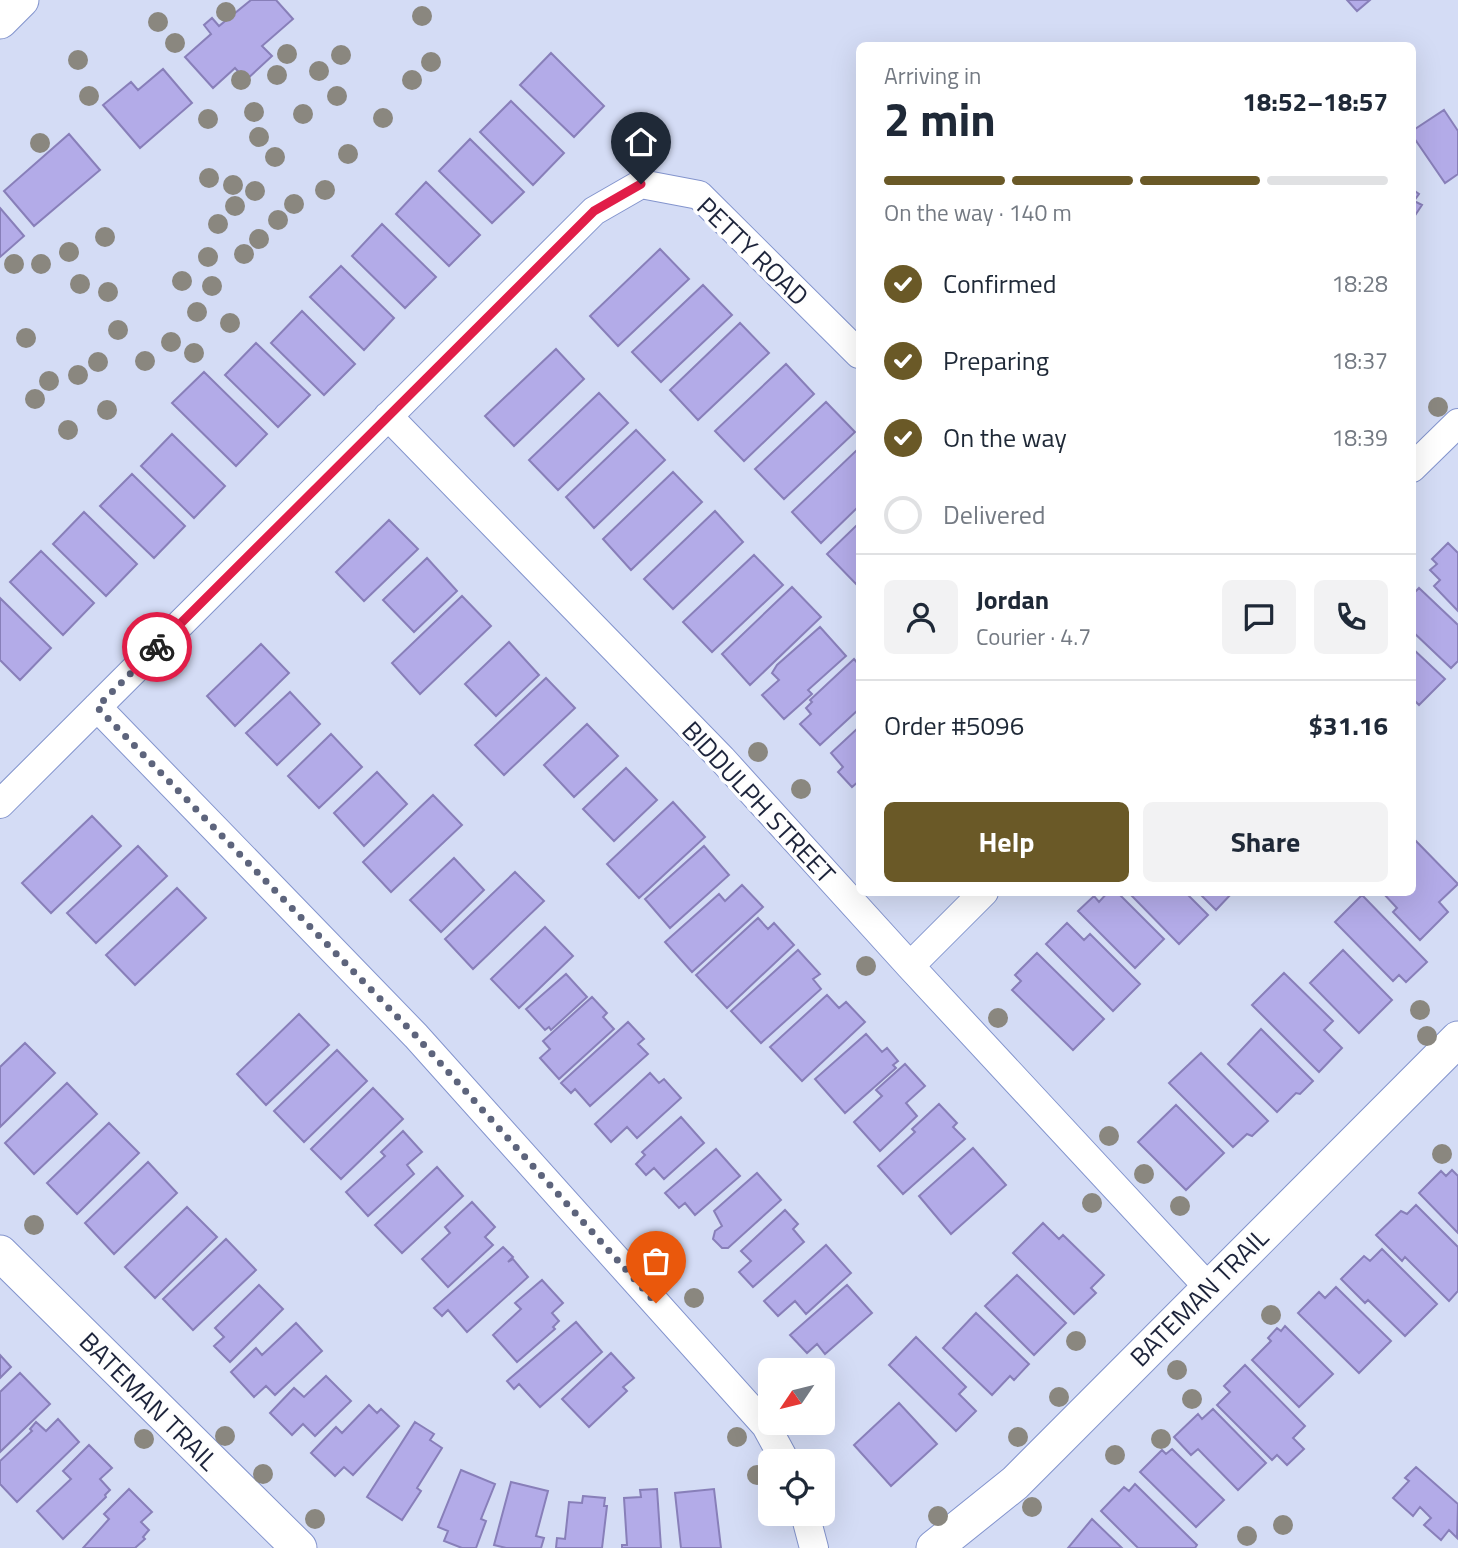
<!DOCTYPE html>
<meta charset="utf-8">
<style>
:root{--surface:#fff;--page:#f2f2f3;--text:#1f2937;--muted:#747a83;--line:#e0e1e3;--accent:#6a5927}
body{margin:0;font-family:"Titillium Web",sans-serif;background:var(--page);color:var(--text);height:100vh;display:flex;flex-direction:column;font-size:26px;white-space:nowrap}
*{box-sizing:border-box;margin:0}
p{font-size:23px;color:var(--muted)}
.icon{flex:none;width:38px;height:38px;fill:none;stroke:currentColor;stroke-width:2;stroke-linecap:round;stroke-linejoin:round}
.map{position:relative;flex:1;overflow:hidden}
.panel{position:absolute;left:856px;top:42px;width:560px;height:854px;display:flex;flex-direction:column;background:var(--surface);border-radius:10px;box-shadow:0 7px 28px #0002}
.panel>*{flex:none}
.needle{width:46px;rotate:235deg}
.buttons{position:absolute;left:758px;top:1358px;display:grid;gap:14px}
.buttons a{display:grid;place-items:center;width:77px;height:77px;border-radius:10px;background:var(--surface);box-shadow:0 7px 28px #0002;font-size:35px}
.pin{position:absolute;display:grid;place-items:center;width:60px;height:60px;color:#fff;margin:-72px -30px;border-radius:50% 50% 50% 0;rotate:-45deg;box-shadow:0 0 7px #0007}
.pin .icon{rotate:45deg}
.courier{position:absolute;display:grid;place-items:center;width:70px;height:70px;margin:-35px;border:5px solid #e11d48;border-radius:50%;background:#fff;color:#222;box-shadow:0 2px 9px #0007}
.summary em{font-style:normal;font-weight:700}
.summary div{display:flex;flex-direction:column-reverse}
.summary{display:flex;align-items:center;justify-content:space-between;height:119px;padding:0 28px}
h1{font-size:46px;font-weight:700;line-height:52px}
.bar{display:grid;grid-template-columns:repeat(4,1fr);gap:10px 7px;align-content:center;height:84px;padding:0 28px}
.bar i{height:9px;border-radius:5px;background:var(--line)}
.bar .on{background:var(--accent)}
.bar p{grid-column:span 4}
.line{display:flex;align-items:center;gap:18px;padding:0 28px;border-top:2px solid var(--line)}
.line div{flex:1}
.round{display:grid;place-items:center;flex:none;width:74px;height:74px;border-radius:10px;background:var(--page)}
ol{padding:0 28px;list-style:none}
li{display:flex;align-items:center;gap:21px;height:77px}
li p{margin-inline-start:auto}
li .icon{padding:7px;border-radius:50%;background:var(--accent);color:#fff;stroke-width:4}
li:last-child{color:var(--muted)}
li i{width:38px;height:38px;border:4px solid var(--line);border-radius:50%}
.button{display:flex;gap:14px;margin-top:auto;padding:14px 28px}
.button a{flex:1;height:80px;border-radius:10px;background:var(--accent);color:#fff;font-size:28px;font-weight:700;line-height:80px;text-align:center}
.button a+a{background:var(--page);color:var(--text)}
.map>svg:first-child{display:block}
</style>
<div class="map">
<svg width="1458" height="1548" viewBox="0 0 1458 1548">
<rect width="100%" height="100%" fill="#d4dcf5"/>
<path fill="#b3abe8" stroke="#887fb9" stroke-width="2" d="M251,0h25l17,19 -31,27 10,10 -26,24 -11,-12 -22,20 -28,-31 26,-23 -7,-9 8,-7 7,8z
M1347,0h23l-13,11z
M551,53l53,53 -30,31 -54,-52z
M163,69l29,34 -52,45 -37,-43 28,-23 7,8z
M511,101l53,52 -31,32 -53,-53z
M1444,110l14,21v43l-13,9 -33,-48v-4z
M69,134l31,36 -66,56 -30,-35z
M470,139l54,53 -32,31 -53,-52z
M426,182l54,53 -31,31 -53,-52z
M1412,189l7,5 -5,7 8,4 -10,15z
M0,208l24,28 -24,21z
M382,224l54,53 -31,31 -53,-52z
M660,249l29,30 -71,67 -28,-30z
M341,266l53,52 -30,32 -54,-53z
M703,285l29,30 -71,67 -29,-30z
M302,311l53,53 -31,31 -53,-52z
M740,323l29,30 -71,67 -28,-30z
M256,343l54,52 -32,32 -53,-52z
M556,349l28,30 -70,67 -29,-30z
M786,364l28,30 -70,67 -29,-30z
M204,372l63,62 -31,32 -64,-63z
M599,393l29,30 -70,67 -29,-30z
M826,402l29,30 -71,67 -29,-30z
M636,430l29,30 -71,68 -28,-31z
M172,434l53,52 -31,32 -53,-52z
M859,448v58l-38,37 -29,-31z
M673,472l29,30 -71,68 -28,-31z
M132,474l53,52 -31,32 -54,-52z
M715,511l28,31 -70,67 -29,-30z
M84,512l53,52 -31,32 -53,-52z
M389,520l29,29 -54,52 -28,-29z
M859,523v57l-3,4 -29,-30z
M1448,543l10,10v58l-24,-25 6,-6 -10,-10 7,-6 -5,-5z
M41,551l53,52 -31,32 -53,-53z
M754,555l29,30 -71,67 -29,-30z
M427,558l30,33 -43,41 -31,-32z
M792,587l29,30 -71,68 -28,-31z
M1419,588l39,37v36l-7,7 -39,-37v-39l2,1z
M462,596l29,30 -71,68 -28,-31z
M0,598l51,50 -31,32 -20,-20z
M820,627l26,29 -38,34 4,4 -28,25 -22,-24 17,-15 -7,-7 5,-8z
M509,642l30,33 -43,41 -31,-32z
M261,644l28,29 -54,53 -28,-30z
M1412,648l33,31 -26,26 -7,-7z
M854,659l5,6v44l-39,36 -20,-21 11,-10 -5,-6 6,-6 -2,-2z
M546,678l29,30 -71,67 -29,-30z
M290,692l30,32 -43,41 -31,-32z
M587,724l31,32 -44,41 -30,-32z
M859,727v54l-7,6 -14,-15 5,-5 -12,-14z
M331,734l31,33 -43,41 -31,-32z
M626,768l31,32 -43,41 -31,-32z
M377,772l30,32 -43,42 -30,-33z
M433,795l29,30 -71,67 -28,-30z
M673,802l32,35 -66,61 -32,-34z
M92,816l29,30 -70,67 -29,-30z
M1412,837l46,47 -19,18 9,10 -28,28 -27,-28 4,-4 -15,-16h30z
M138,846l29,30 -71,67 -29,-30z
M704,846l25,29 -59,53 -25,-29z
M454,858l30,32 -43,42 -31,-32z
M515,872l29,29 -71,68 -28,-30z
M742,885l21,22 -71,65 -27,-30 54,-48 6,7z
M177,888l29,30 -71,67 -29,-30z
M1108,892h9l47,47 -29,29 -57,-57 16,-15 5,6z
M1128,892h57l23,23 -29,29z
M1198,892h35l-17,18z
M1362,895l65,67 -21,20 -7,-7 -6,6 -58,-59z
M758,918l10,11 6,-6 20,22 -67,63 -31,-33z
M1067,923l17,17 6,-6 50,50 -27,27 -67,-67z
M545,927l28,29 -54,52 -28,-29z
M798,950l22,24 -7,5 8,10 -60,54 -30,-32z
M1343,950l49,50 -33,33 -49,-50z
M1037,953l67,66 -31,31 -61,-60 9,-9 -6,-6z
M1284,973l49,48 -9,9 18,18 -23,24 -67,-67z
M566,974l21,23 -36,33 -2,-3 -4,3 -19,-21z
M827,995l12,13 7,-6 19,20 -63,59 -32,-34z
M592,997l15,16 -4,4 11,12 -55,50 -19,-21 10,-9 -7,-8z
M299,1014l30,31 -63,60 -29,-31z
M628,1022l16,17 -6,5 10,10 -58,52 -15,-17 -4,4 -10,-10z
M1261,1029l52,52 -13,13 -4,-1 -19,19 -49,-48z
M866,1034l16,18 5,-4 11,13 -5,4 3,3 -51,45 -30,-34z
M25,1043l30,30 -55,54v-60z
M337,1050l30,31 -63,61 -30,-31z
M1201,1053l67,68 -16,15 -5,-2 -14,13 -64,-64z
M905,1064l20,22 -19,17 11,13 -37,35 -26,-29 28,-26 -6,-6z
M650,1073l9,10 5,-4 17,19 -44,40 -10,-11 -16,15 -16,-18z
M67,1083l30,31 -63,60 -29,-31z
M373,1088l30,31 -62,60 -30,-30z
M939,1104l18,19 -4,4 12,12 -62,55 -25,-28 37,-34 -3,-3z
M1176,1105l48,48 -38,37 -48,-48z
M681,1117l23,26 -40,36 -10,-11 -8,7 -10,-11 9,-9 -3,-3z
M109,1123l30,30 -62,61 -30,-31z
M403,1131l19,21 -15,13 7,9 -46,42 -22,-24 39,-36 -4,-4z
M973,1148l33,37 -55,49 -32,-38z
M716,1149l24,27 -45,39 -10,-12 -6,5 -14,-15z
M148,1162l29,31 -63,61 -29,-31z
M437,1167l26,29 -61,57 -27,-28z
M1452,1170l6,6v57l-39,-40 22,-22 5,5z
M757,1173l24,27 -53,48h-6l-9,-9 2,-8 7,-5 -8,-15z
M472,1202l23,25 -10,10 8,8 -45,42 -26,-28 28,-26 -5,-6z
M1416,1205l42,42v44l-9,10 -44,-44 -3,4 -26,-26 25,-24 6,3z
M187,1207l30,30 -62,61 -30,-31z
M785,1210l13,14 -5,5 11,13 -51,45 -14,-15 12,-11 -10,-10z
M1043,1223l16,16 4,-4 41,40 -13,13 5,5 -22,21 -61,-61z
M226,1239l30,31 -63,60 -30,-31z
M826,1245l25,28 -45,41 -11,-13 -17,15 -14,-15z
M503,1247l10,10 -5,5 5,-3 15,18 -61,55 -19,-22 -6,6 -8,-8z
M1382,1249l55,55 -32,32 -37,-36 -3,3 -24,-24 23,-23 6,5z
M1017,1275l49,48 -32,32 -49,-49z
M542,1280l21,23 -11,10 7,8 -6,6 2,2 -38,33 -24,-27 28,-26 -6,-6z
M259,1285l24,24 -53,53 -16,-16 10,-9 -9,-9z
M847,1285l25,28 -47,41 -8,-10 -10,9 -17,-18z
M1336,1287l55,54 -32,32 -61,-60 21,-21 6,6z
M976,1313l53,51 -15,16 -4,-4 -18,19 -49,-47z
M576,1322l26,30 -62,55 -21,-23 -5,5 -7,-8z
M296,1323l26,28 -47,44 -9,-9 -12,11 -23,-25 25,-24 6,7z
M1285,1326l48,48 -34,33 -47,-47 19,-19 -3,-3 9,-10 4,3z
M916,1337l50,50 -7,7 17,17 -20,20 -67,-66z
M611,1353l23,25 -11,9 4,4 -38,36 -27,-28z
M0,1355l11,12 -11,11z
M1245,1365l60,61 -12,12 11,11 -17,16 -10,-10 -5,5 -55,-55 13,-13 -6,-6z
M20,1373l30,31 -50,48v-60z
M326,1376l25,25 -36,35 -12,-12 -11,11 -22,-22 24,-25 10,9z
M899,1403l38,41 -46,42 -37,-41z
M369,1405l8,8 4,-4 18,17 -46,49 -9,-8 -9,9 -24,-23 25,-26 6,6z
M1213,1409l53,54 -28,27 -40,-41 -7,6 -17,-18 24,-23 4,5z
M58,1419l21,23 -62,60 -17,-18v-23l32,-30 -2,-2 6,-7 10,9z
M415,1422l19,12 -4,6 12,8 -25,40 4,3 -19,29 -35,-23z
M89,1445l23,23 -12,11 10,11 -5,5 1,2 -43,42 -26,-28 34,-32 -8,-8z
M1172,1449l52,51 -28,27 -56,-55 22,-22 4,4z
M1416,1467l42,37 -1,34 -8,-8 -8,10 -17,-15 7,-7 -11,-11 -7,9 -20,-18 16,-17 -4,-3z
M461,1470l34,14 -14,35 5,2 -10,27h-14l-18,-7 4,-10 -10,-4z
M511,1482l37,9 -12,45 8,2 -3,10h-35l-12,-3z
M1135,1484l62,61 -2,3h-57l-37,-37 23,-24 5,4z
M129,1489l23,23 -11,10 8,8 -6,7 2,2 -10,9h-52l26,-29 -5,-5z
M657,1489l4,59h-39v-3h5l-3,-47 17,-1 -1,-7z
M714,1489l7,59h-40l-6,-55z
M583,1496l22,2 -1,8h3l-5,42h-46l1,-10 8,1 4,-37 13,1z
M1092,1519l30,29h-54z"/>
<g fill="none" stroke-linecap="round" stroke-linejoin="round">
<g stroke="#8394cd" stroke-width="30">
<path id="minor" d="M388,416l334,343 188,207 298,321
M1412,468l46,-45
M97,707l319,329 350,390 19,35
M0,804l594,-593 47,-27 58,11 160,159
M910,966l74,-74
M805,1514l9,34"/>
</g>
<g stroke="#8394cd" stroke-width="37">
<path id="tertiary" d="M0,21l21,-21
M0,1253l299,295
M934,1548l81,-65 443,-444"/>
</g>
<use href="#minor" stroke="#fff" stroke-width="28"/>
<use href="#tertiary" stroke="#fff" stroke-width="35"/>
</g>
<g fill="#8a877f">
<circle cx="226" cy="12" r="10"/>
<circle cx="422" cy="16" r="10"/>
<circle cx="158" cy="22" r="10"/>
<circle cx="175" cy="43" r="10"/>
<circle cx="287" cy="54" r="10"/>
<circle cx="341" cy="55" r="10"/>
<circle cx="78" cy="60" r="10"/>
<circle cx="431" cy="62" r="10"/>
<circle cx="319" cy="71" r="10"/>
<circle cx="277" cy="75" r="10"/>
<circle cx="241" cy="80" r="10"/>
<circle cx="412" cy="80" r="10"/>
<circle cx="89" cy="96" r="10"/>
<circle cx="337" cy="96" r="10"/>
<circle cx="254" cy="112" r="10"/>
<circle cx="303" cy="114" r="10"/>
<circle cx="383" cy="118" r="10"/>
<circle cx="208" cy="119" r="10"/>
<circle cx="259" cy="137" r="10"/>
<circle cx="40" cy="143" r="10"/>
<circle cx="348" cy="154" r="10"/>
<circle cx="275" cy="157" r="10"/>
<circle cx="209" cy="178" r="10"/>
<circle cx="233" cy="185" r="10"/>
<circle cx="325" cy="190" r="10"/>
<circle cx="255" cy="191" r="10"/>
<circle cx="294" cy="204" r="10"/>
<circle cx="235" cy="206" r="10"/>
<circle cx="278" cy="220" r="10"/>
<circle cx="218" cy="224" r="10"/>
<circle cx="105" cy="237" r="10"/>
<circle cx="259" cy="239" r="10"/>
<circle cx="69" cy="252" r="10"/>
<circle cx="244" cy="254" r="10"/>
<circle cx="208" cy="257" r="10"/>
<circle cx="14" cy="264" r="10"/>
<circle cx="41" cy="264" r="10"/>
<circle cx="182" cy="281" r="10"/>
<circle cx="80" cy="284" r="10"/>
<circle cx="212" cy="286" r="10"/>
<circle cx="108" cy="292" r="10"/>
<circle cx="197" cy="312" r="10"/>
<circle cx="230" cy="323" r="10"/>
<circle cx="118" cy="330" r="10"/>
<circle cx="26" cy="338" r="10"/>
<circle cx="171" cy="342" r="10"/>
<circle cx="194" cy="353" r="10"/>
<circle cx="145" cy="361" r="10"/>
<circle cx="98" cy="362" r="10"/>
<circle cx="78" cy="375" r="10"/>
<circle cx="49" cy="381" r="10"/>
<circle cx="35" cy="399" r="10"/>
<circle cx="1438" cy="407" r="10"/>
<circle cx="107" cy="410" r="10"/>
<circle cx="68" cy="430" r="10"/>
<circle cx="758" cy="752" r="10"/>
<circle cx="801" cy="789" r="10"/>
<circle cx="866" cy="966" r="10"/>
<circle cx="1420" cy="1010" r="10"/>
<circle cx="998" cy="1018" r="10"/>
<circle cx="1427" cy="1036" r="10"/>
<circle cx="1109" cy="1136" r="10"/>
<circle cx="1442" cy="1154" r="10"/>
<circle cx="1144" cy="1174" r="10"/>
<circle cx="1092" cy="1203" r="10"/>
<circle cx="1180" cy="1206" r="10"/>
<circle cx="34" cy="1225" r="10"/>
<circle cx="694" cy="1298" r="10"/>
<circle cx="1271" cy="1315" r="10"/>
<circle cx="1076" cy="1341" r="10"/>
<circle cx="1177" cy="1370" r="10"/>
<circle cx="1059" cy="1397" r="10"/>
<circle cx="1192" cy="1399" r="10"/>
<circle cx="225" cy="1436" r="10"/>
<circle cx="737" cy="1437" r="10"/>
<circle cx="1018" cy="1437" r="10"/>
<circle cx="144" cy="1439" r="10"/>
<circle cx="1161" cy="1439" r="10"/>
<circle cx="1115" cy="1455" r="10"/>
<circle cx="263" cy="1474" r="10"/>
<circle cx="757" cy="1475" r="10"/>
<circle cx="1032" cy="1507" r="10"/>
<circle cx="938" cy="1516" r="10"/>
<circle cx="315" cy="1519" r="10"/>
<circle cx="1283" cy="1525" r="10"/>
<circle cx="1247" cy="1536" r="10"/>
</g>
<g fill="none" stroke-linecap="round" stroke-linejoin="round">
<path stroke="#5d647c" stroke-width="7" stroke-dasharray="0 12.6" d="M157,647l-60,60 319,329 240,267"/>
<path stroke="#e11d48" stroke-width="9" d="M157,647l437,-436 47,-27"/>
</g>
<g text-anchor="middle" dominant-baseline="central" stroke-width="7" stroke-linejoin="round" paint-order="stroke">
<g font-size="26" fill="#1d243b" stroke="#fefefe">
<text transform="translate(753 251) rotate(44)">PETTY ROAD</text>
<text transform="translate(759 802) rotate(47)">BIDDULPH STREET</text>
<text transform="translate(1199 1297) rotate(-45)">BATEMAN TRAIL</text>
<text transform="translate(149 1401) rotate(45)">BATEMAN TRAIL</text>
</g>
</g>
</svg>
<div class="buttons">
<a><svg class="needle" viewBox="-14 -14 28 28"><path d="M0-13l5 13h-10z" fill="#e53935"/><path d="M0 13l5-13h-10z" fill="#747a83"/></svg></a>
<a><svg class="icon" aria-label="locate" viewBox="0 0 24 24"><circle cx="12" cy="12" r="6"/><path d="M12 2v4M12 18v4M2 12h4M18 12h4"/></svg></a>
</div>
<div class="pin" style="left:656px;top:1303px;background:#ea580c"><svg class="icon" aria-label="bag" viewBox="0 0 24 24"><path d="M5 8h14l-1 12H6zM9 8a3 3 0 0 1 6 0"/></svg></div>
<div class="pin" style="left:641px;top:184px;background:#1f2937"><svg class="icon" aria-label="home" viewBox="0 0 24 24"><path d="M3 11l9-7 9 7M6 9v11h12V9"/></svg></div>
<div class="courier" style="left:157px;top:647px"><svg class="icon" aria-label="bike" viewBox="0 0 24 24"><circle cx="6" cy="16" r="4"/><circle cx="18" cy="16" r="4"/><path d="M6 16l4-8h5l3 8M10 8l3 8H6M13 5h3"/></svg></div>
<section class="panel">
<div class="summary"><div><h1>2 min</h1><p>Arriving in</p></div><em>18:52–18:57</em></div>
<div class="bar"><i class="on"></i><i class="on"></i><i class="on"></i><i></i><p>On the way · 140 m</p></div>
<ol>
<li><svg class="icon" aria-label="check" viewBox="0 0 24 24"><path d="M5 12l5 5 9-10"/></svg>Confirmed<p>18:28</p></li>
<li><svg class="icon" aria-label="check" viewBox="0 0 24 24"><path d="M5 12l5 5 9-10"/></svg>Preparing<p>18:37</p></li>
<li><svg class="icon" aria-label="check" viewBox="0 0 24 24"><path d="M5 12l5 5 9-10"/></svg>On the way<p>18:39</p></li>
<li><i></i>Delivered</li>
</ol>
<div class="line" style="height:126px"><a class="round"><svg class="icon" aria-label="person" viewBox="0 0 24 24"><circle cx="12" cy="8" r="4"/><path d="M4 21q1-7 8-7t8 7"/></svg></a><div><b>Jordan</b><p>Courier · 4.7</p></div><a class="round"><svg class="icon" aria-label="chat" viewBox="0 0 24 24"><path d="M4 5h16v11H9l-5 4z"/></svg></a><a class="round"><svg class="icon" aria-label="phone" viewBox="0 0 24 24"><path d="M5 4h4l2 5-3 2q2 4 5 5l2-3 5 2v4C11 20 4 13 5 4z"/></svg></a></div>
<div class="line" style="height:91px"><div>Order #5096</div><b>$31.16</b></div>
<div class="button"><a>Help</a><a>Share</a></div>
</section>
</div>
